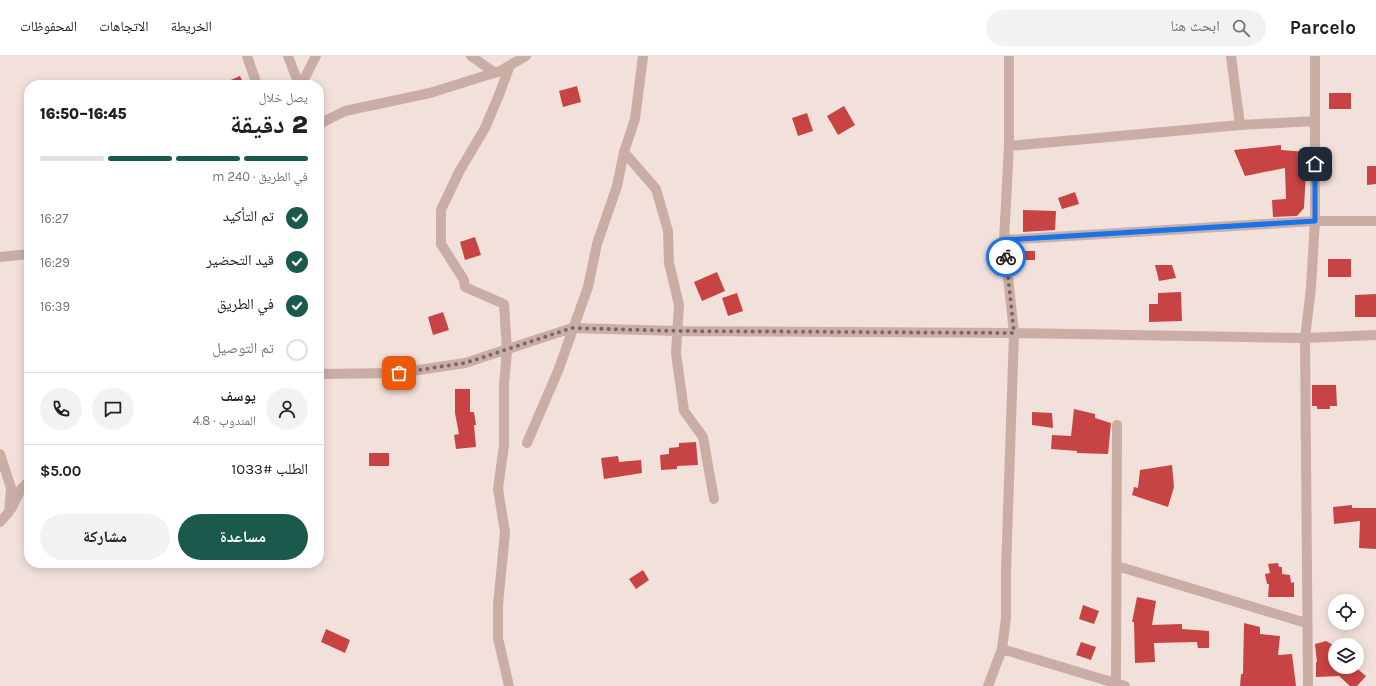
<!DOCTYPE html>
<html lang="ar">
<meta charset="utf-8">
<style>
:root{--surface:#fff;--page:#f2f2f2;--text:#202124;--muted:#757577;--line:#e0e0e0;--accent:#1c594d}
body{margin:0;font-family:Karla,"Noto Naskh Arabic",sans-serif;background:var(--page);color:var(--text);direction:rtl;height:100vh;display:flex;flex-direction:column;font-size:15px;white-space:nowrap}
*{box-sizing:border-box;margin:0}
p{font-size:13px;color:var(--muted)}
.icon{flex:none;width:22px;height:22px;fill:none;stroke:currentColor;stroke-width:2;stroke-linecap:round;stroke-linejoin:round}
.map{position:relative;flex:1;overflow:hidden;direction:ltr}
.details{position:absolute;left:24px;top:24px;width:300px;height:488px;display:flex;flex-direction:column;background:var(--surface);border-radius:16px;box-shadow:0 2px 10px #0003;direction:rtl}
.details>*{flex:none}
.fabs{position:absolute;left:1328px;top:538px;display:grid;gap:8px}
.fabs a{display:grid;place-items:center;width:36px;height:36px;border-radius:50%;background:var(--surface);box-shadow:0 2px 10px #0003;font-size:20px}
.pin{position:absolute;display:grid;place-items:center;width:34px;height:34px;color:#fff;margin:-17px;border-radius:8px;box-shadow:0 2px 6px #0006}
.courier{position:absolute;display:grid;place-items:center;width:40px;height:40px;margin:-20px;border:3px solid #1a73e8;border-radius:50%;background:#fff;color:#222;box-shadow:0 1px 5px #0007}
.summary em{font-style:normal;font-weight:800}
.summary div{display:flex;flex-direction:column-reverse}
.summary{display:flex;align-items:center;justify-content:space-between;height:68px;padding:0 16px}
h1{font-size:26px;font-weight:800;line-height:30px}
.bar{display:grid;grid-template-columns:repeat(4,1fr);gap:6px 4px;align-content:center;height:48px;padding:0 16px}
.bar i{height:5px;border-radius:3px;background:var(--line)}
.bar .current{background:var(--accent)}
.bar p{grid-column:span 4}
.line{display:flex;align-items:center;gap:10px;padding:0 16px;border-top:1px solid var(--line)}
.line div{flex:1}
.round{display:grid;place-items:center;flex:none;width:42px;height:42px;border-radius:21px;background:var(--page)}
ol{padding:0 16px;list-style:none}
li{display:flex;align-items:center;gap:12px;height:44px}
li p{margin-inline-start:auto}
li .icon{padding:4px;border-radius:50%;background:var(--accent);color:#fff;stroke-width:4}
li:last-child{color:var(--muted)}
li i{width:22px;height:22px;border:2px solid var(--line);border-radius:50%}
.primary-button{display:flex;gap:8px;margin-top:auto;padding:8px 16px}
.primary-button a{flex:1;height:46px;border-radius:24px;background:var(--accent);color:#fff;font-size:16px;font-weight:800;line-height:46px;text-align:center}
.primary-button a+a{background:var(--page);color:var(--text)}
header{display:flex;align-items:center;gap:24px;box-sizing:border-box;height:56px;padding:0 20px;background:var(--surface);border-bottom:1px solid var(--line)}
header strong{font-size:19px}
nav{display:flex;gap:22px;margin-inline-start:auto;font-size:14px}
.search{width:280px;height:36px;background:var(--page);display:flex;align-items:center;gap:10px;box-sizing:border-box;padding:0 14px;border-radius:22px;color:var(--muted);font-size:15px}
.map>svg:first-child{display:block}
</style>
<header>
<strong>Parcelo</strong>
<div class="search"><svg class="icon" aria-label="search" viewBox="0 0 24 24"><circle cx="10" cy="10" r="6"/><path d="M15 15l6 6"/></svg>ابحث هنا</div>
<nav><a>الخريطة</a><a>الاتجاهات</a><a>المحفوظات</a></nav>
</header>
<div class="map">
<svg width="1376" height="630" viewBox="0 0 1376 630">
<rect width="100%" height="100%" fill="#f2e1db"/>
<path fill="#c84344" d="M240,20l4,9h-25z
M577,30l4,16 -18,5 -4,-16z
M1329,37h22v16h-22z
M844,50l11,19 -17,10 -11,-19z
M807,57l6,18 -15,5 -6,-18z
M1281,89v5l26,2 -3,56 -7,8 -24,1 -1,-17 14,-1 -1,-31 -40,8 -11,-26z
M1367,110h9v18l-9,1z
M1075,136l4,12 -17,5 -4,-11z
M1023,154l33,1 -1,19 -32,2z
M475,181l6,18 -16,5 -5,-18z
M1025,195h10v9h-10z
M1328,203h23v18h-23z
M1155,209h17l4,13 -17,3z
M717,216l8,19 -23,10 -8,-19z
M1181,236l1,29 -33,1v-18h9v-11z
M737,237l6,18 -15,5 -6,-18z
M1376,238v23h-21v-22z
M443,256l6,18 -16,5 -5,-18z
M1312,329h24l1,21h-7v3h-13v-3h-5z
M455,333h15v23h4l2,13h-2l2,22 -20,2 -2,-14 5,-1 -4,-21z
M1074,353l21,5v4l16,5 -3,31 -31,-1v-2l-26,-2 1,-14 19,1z
M1032,356l20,1 1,15 -21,-3z
M696,386l2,23 -21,1v3l-16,1 -1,-15 9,-1v-6l10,-1v-4z
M369,397h20v13h-20z
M618,400l1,6 22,-2 1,13 -38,6 -3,-21z
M1172,409l2,22 -6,20 -36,-12 2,-8 4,1 2,-18z
M1352,449v3h24v41l-17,-1 1,-27 -26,3 -1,-17z
M1278,507l1,4h3v7l8,1 1,8 3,-1v15h-26l1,-13h-2l-2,-10 5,-1 -2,-9z
M643,514l6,10 -13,9 -7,-10z
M1137,541l19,4 -4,24 30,-1v5l27,2v17h-11l-1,-6 -43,1 1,19 -20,1 -1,-41h-2z
M1083,549l16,6 -5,13 -15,-5z
M1244,567l16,4v7l20,2 -2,19 14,-1 4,32h-56l1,-12h2z
M326,573l24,11 -5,13 -24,-11z
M1326,585l9,5v21h20l11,9 -9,10h-7l-11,-10 -23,1v-15h1l-2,-18z
M1081,586l15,5 -5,13 -15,-5z"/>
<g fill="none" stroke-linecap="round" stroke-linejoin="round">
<path stroke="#caaea6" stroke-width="10" d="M247,0l9,26 -1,3
M288,0l11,29
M471,0l24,17
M643,0l-8,63 -11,33 32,37 12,42 1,32 10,42 -3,48 8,58 19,26 11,62
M1231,0l9,69 75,-4
M301,29l15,-29
M319,68l26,-13 85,-18 70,-22 26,-15
M1009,90l231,-21
M1004,184l311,-19h61
M0,201l29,-3
M319,318l80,-1 66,-10 107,-35 106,3 336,2 291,5 71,-3
M527,387l31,-72 30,-84 9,-43 20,-58 7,-34
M0,398l11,34 -2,24 -9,10
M11,453l10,-20 8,-8
M1117,510l189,57
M1002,593l123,37
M1116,628l1,-259
M509,630l-11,-48v-33l7,-73 -7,-43 6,-44v-60l3,-34 -3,-47 -39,-17 -1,-7 -23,-36v-34l18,-38 26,-44 14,-33 11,-30
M988,630l14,-37 4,-31v-48l8,-237 -10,-93 5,-94v-90
M1308,630l-3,-348 6,-50 4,-67v-165"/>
</g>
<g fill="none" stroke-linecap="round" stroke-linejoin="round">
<path stroke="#786966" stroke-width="4" stroke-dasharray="0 7.2" d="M399,317l66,-10 107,-35 106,3 336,2 -8,-76"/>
<path stroke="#1a73e8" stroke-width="5" d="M1006,201l-2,-17 311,-19v-57"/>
</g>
</svg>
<div class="fabs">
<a><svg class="icon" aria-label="locate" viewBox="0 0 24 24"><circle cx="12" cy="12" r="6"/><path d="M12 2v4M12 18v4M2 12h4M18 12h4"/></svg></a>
<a><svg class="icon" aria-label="layers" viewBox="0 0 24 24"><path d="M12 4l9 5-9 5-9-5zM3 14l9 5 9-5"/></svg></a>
</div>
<div class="pin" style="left:399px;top:317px;background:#ea580c"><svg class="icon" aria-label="bag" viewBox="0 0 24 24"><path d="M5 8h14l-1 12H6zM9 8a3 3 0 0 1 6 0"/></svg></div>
<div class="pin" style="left:1315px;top:108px;background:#1f2937"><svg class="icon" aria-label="home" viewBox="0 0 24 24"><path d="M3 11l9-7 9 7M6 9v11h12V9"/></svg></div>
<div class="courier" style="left:1006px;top:201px"><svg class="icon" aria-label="bike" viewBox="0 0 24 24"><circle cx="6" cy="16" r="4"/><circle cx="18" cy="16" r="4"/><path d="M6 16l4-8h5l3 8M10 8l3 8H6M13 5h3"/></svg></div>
<section class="details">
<div class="summary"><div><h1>2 دقيقة</h1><p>يصل خلال</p></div><em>16:45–16:50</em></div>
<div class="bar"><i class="current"></i><i class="current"></i><i class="current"></i><i></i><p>في الطريق · 240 m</p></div>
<ol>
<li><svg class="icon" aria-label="check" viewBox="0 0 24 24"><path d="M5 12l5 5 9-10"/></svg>تم التأكيد<p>16:27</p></li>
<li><svg class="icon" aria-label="check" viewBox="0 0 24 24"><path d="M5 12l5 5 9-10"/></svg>قيد التحضير<p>16:29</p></li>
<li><svg class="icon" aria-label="check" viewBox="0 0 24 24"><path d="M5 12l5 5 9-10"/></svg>في الطريق<p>16:39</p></li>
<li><i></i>تم التوصيل</li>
</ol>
<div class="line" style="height:72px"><a class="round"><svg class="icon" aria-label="person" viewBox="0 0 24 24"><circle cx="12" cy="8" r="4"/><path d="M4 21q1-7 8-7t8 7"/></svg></a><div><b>يوسف</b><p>المندوب · 4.8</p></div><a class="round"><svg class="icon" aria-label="chat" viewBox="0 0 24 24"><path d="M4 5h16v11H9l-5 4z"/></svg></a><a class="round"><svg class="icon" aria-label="phone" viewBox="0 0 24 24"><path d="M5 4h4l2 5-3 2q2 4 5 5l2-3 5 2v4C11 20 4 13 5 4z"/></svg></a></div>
<div class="line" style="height:52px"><div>الطلب #1033</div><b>$5.00</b></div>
<div class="primary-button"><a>مساعدة</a><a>مشاركة</a></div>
</section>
</div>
